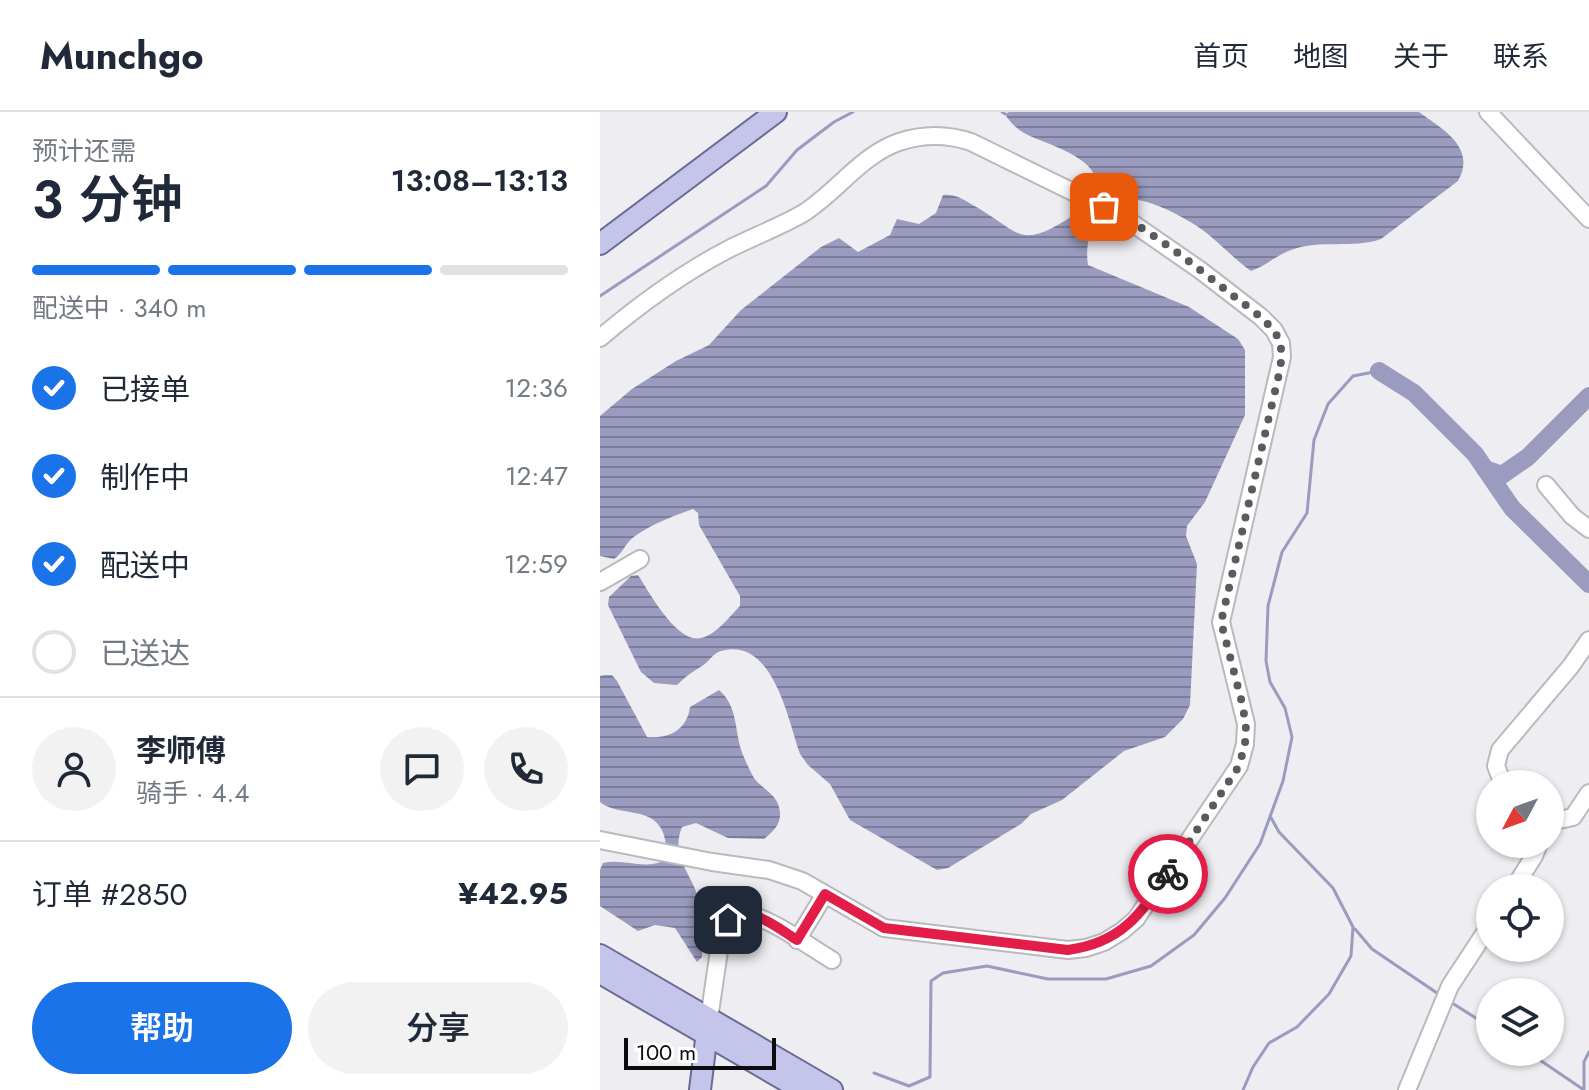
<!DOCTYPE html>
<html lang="zh">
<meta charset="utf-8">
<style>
:root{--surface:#fff;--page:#f2f2f3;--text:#1f2937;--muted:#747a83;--line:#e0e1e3;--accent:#1a73e8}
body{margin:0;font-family:Jost,"Noto Sans SC",sans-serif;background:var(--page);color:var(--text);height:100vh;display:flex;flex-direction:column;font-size:30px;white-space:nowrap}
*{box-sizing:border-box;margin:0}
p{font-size:26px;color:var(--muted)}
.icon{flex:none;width:44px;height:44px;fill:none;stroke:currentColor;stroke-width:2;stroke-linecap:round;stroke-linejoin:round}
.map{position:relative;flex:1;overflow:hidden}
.sheet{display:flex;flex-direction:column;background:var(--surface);width:600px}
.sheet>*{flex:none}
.needle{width:52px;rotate:229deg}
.buttons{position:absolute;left:876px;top:658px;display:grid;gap:16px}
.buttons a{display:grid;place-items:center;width:88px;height:88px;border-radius:50%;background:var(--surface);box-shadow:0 2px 6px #0004;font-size:40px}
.scale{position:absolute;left:24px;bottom:20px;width:152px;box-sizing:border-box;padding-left:8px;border:4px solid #0c0c0d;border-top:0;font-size:22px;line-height:28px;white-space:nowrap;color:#0c0c0d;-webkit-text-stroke:6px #fff;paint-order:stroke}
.pin{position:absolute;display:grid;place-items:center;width:68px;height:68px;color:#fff;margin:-34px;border-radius:16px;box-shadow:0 4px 12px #0006}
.courier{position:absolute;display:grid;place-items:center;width:80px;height:80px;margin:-40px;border:6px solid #e11d48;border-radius:50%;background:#fff;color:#222;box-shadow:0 2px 10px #0007}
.overview em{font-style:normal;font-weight:600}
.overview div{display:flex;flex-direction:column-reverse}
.overview{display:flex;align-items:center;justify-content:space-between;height:136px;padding:0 32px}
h1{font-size:52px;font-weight:600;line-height:60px}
.bar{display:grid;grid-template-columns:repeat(4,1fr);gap:12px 8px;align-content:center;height:96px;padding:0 32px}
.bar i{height:10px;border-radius:6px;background:var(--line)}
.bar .active{background:var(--accent)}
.bar p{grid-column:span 4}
.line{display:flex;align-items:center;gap:20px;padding:0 32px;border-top:2px solid var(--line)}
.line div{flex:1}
.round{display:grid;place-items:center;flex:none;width:84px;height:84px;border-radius:42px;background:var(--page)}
ol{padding:0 32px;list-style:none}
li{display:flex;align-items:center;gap:24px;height:88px}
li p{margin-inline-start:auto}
li .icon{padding:8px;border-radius:50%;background:var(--accent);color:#fff;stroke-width:4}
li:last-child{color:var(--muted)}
li i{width:44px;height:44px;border:4px solid var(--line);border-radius:50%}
.button{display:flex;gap:16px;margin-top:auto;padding:16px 32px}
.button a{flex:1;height:92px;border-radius:48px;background:var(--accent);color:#fff;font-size:32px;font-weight:600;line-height:92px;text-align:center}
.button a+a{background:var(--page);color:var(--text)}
header{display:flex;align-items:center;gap:48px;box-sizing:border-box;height:112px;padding:0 40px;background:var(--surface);border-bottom:2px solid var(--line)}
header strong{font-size:38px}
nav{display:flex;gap:44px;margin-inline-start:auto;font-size:28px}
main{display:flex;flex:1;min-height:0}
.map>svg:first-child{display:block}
</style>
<header>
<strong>Munchgo</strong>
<nav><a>首页</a><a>地图</a><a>关于</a><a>联系</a></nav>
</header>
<main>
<section class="sheet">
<div class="overview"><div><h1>3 分钟</h1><p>预计还需</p></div><em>13:08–13:13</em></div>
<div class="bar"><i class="active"></i><i class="active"></i><i class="active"></i><i></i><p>配送中 · 340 m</p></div>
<ol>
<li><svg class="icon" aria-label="check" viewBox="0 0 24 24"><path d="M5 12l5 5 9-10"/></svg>已接单<p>12:36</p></li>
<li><svg class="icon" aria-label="check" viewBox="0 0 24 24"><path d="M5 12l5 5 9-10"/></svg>制作中<p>12:47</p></li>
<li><svg class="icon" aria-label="check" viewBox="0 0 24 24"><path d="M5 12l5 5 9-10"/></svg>配送中<p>12:59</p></li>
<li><i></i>已送达</li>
</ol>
<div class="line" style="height:144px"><a class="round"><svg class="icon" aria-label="person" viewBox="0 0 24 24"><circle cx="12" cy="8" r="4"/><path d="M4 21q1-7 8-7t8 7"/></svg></a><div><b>李师傅</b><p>骑手 · 4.4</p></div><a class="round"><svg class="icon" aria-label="chat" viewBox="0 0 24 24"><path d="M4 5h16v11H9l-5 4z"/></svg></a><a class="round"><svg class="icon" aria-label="phone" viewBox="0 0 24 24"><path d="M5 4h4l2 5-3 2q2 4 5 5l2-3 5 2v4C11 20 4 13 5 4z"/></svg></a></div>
<div class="line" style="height:104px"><div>订单 #2850</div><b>¥42.95</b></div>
<div class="button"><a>帮助</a><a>分享</a></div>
</section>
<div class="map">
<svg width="989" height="978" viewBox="0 0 989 978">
<defs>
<pattern id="water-rules" width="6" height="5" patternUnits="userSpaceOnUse" patternTransform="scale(2)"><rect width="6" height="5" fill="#9a9bbe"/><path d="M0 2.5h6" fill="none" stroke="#7c7d99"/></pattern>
</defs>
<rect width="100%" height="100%" fill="#ededf2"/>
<path fill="url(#water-rules)" d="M409,0h410c23,17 58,35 39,69l-77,58c-29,10 -61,0 -90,11 -14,5 -26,16 -40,21 -21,-15 -37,-35 -59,-48 -22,-13 -71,-40 -91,-11 -11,17 -16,33 -13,53l101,42 49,32 7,11v65l-40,87 -18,24 -1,10 11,28 -7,141 -7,14 -18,18 -41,14 -62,49 -31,14 -10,10 -73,44 -11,2 -87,-50 -20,-36 -22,-19 -8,-11c-12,-34 -27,-118 -79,-103 -8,2 -12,11 -19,15 -10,6 -17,11 -25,19l-23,-2 -13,-11 -33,-67 1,-8 22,-21 7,-1c11,17 39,69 63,63 15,-3 29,-22 39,-32v-10l-41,-71 -1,-12 -5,-4c-20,7 -41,15 -58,27 -9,6 -12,17 -21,23l-14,-3v-140l32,-27 44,-28 33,-16 32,-35 80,-63 18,-9 19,14 32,-17 7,-16 22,5 17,-11 7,-18c11,-1 18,3 28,9 51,28 46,48 103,11 10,-6 14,-11 19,-22 17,-32 -45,-48 -65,-58 -10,-5 -17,-11 -23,-21z
M4,563h8l5,6 30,56c22,2 40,-7 43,-30l29,-17c20,17 15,43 24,65 3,7 7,16 11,23 7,10 22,16 25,29 4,15 -4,23 -15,32l-36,-1 -32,-15 -14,4c-12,29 10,47 17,73 3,12 -3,26 -1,38 2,8 5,11 4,19l-5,5 -22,-34 -20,-3 -17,6 -38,-25v-36l3,-7c20,-5 40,7 60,-2 4,-12 4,-19 -1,-31 -12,-24 -44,-13 -62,-28v-126z"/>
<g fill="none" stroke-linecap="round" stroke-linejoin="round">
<path stroke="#9a9bbe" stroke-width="3" d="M402,0l3,2
M0,184l166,-110 31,-36 37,-28 19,-10
M755,817l17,20 68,46
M849,889l41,26
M928,940l56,38
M274,961l35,13 21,-9 1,-96 12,-8 44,-7 61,13h58l45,-13 43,-31 31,-37 35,-54 23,-63 9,-44 -7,-29 -15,-26 -4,-21 2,-55 14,-54 25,-39 7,-73 14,-36 25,-28 26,-5
M984,977v-27l5,-10
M643,978l10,-23 16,-24 28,-16 32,-33 22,-38 2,-29 -20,-39 -54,-56 -9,-16"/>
<path stroke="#9a9bbe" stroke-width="18" d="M779,259l35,22 61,61 37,54 77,76
M885,357l17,6 26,-18 61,-61"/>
<g stroke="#b9b9be" stroke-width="20">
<path id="minor" d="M888,0l101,107
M0,226c39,-33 80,-63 125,-87 25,-13 52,-23 77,-37 34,-21 59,-59 97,-72 24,-8 48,-8 72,0l151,74 78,54 61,47 13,13 7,13 1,14 -61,265 25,102 -1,20 -6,22 -103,153 -14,12 -18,11 -18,6 -18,2 -184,-22 -82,-47 -33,-11 -57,-8 -112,-22
M946,373l26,31 17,13
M0,470l40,-23
M903,672l-7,-18 4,-16 71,-84 18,-26
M950,710l23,-5 16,-24
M914,776l20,-32 5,-12
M197,828l28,-46
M109,907l13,-89c4,-7 8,-14 18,-16 20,-4 73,35 92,46
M807,978l43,-104 40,-61"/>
</g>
<g stroke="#6b6a94" stroke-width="24">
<path id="major" d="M0,132l176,-132
M0,843l232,135
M0,861l202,117
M100,978l8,-67"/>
</g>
<use href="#minor" stroke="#fff" stroke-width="16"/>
<use href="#major" stroke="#c5c4eb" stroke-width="20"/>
</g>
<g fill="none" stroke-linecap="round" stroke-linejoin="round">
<path stroke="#5b5b5d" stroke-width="8" stroke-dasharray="0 14.4" d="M504,95c46,22 87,56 127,87 14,11 31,22 42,36 10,12 9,25 7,40l-59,252 20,77 5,25 -1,20 -6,22 -71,108"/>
<path stroke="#e11d48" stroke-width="10" d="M128,808c23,-16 48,7 69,20l28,-46 59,34 184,22c53,-7 72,-35 100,-76"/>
</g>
</svg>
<div class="buttons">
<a><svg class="needle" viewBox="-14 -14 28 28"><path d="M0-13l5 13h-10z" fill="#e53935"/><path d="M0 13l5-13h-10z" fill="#747a83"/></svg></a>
<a><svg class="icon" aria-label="locate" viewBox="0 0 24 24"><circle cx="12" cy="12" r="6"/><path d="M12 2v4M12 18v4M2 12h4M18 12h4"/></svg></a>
<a><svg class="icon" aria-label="layers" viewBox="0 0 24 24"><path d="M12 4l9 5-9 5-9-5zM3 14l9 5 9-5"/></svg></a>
</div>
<div class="scale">100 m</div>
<div class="pin" style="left:504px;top:95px;background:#ea580c"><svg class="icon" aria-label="bag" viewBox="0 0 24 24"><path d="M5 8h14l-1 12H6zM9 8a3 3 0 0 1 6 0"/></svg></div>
<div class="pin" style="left:128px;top:808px;background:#1f2937"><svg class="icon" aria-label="home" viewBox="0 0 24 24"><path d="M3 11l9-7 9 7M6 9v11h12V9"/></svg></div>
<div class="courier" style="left:568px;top:762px"><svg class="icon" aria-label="bike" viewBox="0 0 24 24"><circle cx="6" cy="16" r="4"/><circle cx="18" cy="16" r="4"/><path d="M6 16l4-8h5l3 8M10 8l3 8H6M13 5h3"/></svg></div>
</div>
</main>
